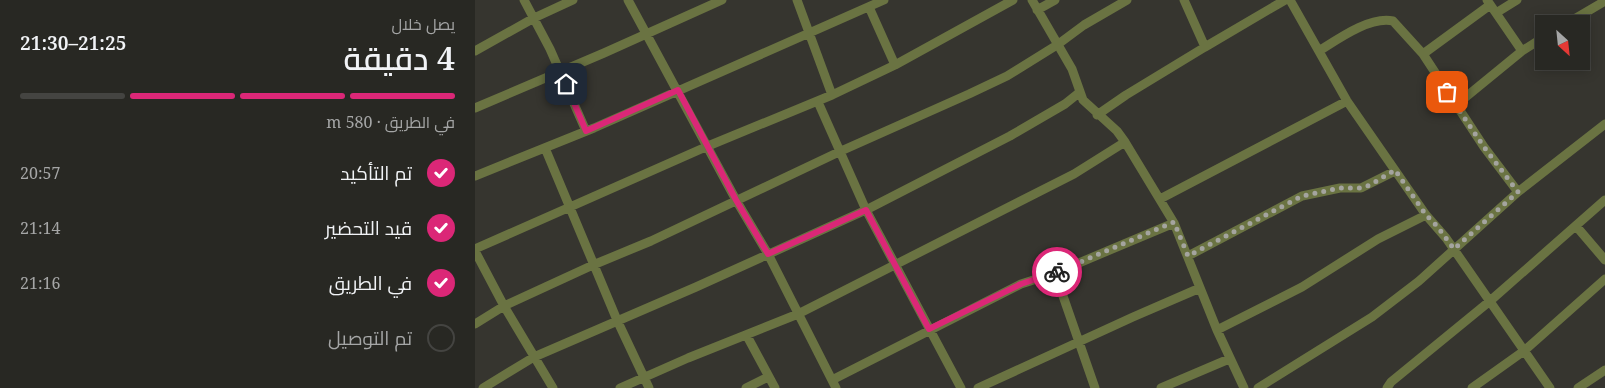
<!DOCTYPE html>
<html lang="ar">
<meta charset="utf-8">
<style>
:root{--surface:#282823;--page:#30302b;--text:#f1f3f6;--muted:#a5a6a6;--line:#444441;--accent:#db2777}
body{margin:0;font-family:"Noto Serif",Cairo,serif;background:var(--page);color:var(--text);direction:rtl;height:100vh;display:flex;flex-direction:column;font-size:19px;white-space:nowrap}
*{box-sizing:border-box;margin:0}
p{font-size:16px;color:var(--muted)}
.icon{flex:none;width:28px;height:28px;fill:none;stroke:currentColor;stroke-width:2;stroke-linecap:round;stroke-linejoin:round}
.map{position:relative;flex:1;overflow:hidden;direction:ltr}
.details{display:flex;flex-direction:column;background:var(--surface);width:475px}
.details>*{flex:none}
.needle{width:32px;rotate:153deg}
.fabs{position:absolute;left:1060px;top:15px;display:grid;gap:10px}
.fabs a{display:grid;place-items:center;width:55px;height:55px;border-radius:0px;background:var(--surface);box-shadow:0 2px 12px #0003,0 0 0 1px var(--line);font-size:25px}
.pin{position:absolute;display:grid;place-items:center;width:42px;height:42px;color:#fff;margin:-21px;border-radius:10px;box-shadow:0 2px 8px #0006}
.courier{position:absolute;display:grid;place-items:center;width:50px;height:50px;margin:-25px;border:4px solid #db2777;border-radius:50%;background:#fff;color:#222;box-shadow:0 1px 6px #0007}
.overview em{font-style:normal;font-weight:600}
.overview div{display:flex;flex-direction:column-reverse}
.overview{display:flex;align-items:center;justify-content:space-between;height:85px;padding:0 20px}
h1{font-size:32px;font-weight:600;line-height:38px}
.bar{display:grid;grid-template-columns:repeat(4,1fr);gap:8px 5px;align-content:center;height:60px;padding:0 20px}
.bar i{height:6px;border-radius:4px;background:var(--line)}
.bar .active{background:var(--accent)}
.bar p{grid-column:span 4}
ol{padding:0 20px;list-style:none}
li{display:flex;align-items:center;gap:15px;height:55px}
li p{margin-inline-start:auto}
li .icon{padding:5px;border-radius:50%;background:var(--accent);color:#fff;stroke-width:4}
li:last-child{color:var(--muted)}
li i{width:28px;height:28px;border:2px solid var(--line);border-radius:50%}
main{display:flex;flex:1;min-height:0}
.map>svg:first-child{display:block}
</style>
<main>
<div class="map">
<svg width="1130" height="388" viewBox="0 0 1130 388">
<rect width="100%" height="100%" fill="#36352f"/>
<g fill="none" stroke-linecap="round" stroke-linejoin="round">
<path stroke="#6a7342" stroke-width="9" d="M49,0l26,49 36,82
M153,0l108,200 32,54 68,134
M322,0l35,95
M557,0l40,69 11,31 34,31 8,11 49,81 43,107 27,58
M815,0l57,101 79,114
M1012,0l35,51
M394,7l26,58
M562,10l18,-10
M1021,13l21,-13
M1091,24l39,-23
M730,47l80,-47
M0,51l59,-33 39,-18
M844,51c19,-12 51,-35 74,-30l30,33 61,93 34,45
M948,54l67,-49
M343,102l48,108 95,178
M981,105l66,-54 22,-14
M0,108l129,-55 118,-53
M622,115l29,-20 79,-48 -21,-47
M70,148l72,172 32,68
M0,176l119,-48 290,-128
M685,199l187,-98
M1101,226l29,34
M0,249l233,-103 124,-51 63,-30 118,-65
M0,251l29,55 49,82
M713,256l114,-60 38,-8h21l34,-17
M580,273l40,115
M0,324l29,-18 89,-41 58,-24 190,-90 128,-57 38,-18 50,-31 27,-20 43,-25
M742,330l85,-43 76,-48 48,-24 20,23 104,150
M272,336l28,52
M357,380l189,-96 34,-11 119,-50
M8,388l51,-31 162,-70 170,-77 144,-74 55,-32 15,-12
M145,388l68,-30 110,-44 276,-140 51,-32
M271,388l22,-11
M503,388l155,-71 67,-29
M686,388l68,-29
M783,388l114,-71 47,-36 99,-89 87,-68
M912,388l4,-6 99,-81 115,-101
M997,388l52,-37 81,-72
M1103,388l27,-18"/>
</g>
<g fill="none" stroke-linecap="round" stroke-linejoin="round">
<path stroke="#a4a49f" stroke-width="5" stroke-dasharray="0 9" d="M582,272l117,-50 14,34 114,-60 38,-8h21l9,-3 25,-15 31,45 11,11 17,23 64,-57 -34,-45 -37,-55"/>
<path stroke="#db2777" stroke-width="6" d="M91,84l20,47 92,-41 58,110 32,54 98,-44 63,119 92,-45 36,-12"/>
</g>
</svg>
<div class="fabs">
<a><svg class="needle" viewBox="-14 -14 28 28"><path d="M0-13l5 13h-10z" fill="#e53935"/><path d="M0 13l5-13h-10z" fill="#a5a6a6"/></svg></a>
</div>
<div class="pin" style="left:972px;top:92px;background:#ea580c"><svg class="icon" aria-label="bag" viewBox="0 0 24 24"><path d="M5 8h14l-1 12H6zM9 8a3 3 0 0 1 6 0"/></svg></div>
<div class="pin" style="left:91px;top:84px;background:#1f2937"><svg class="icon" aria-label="home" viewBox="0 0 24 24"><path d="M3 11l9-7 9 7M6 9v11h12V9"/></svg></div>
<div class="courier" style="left:582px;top:272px"><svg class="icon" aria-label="bike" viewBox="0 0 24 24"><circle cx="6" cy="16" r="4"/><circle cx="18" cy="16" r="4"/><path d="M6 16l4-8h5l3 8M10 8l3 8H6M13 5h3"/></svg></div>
</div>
<section class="details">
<div class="overview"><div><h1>4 دقيقة</h1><p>يصل خلال</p></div><em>21:25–21:30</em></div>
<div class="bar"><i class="active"></i><i class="active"></i><i class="active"></i><i></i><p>في الطريق · 580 m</p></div>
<ol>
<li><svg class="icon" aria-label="check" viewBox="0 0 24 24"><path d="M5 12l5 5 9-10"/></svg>تم التأكيد<p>20:57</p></li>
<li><svg class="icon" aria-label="check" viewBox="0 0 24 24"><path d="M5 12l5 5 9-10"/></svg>قيد التحضير<p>21:14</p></li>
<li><svg class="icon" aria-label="check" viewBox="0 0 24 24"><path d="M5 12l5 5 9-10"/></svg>في الطريق<p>21:16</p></li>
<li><i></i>تم التوصيل</li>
</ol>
</section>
</main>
